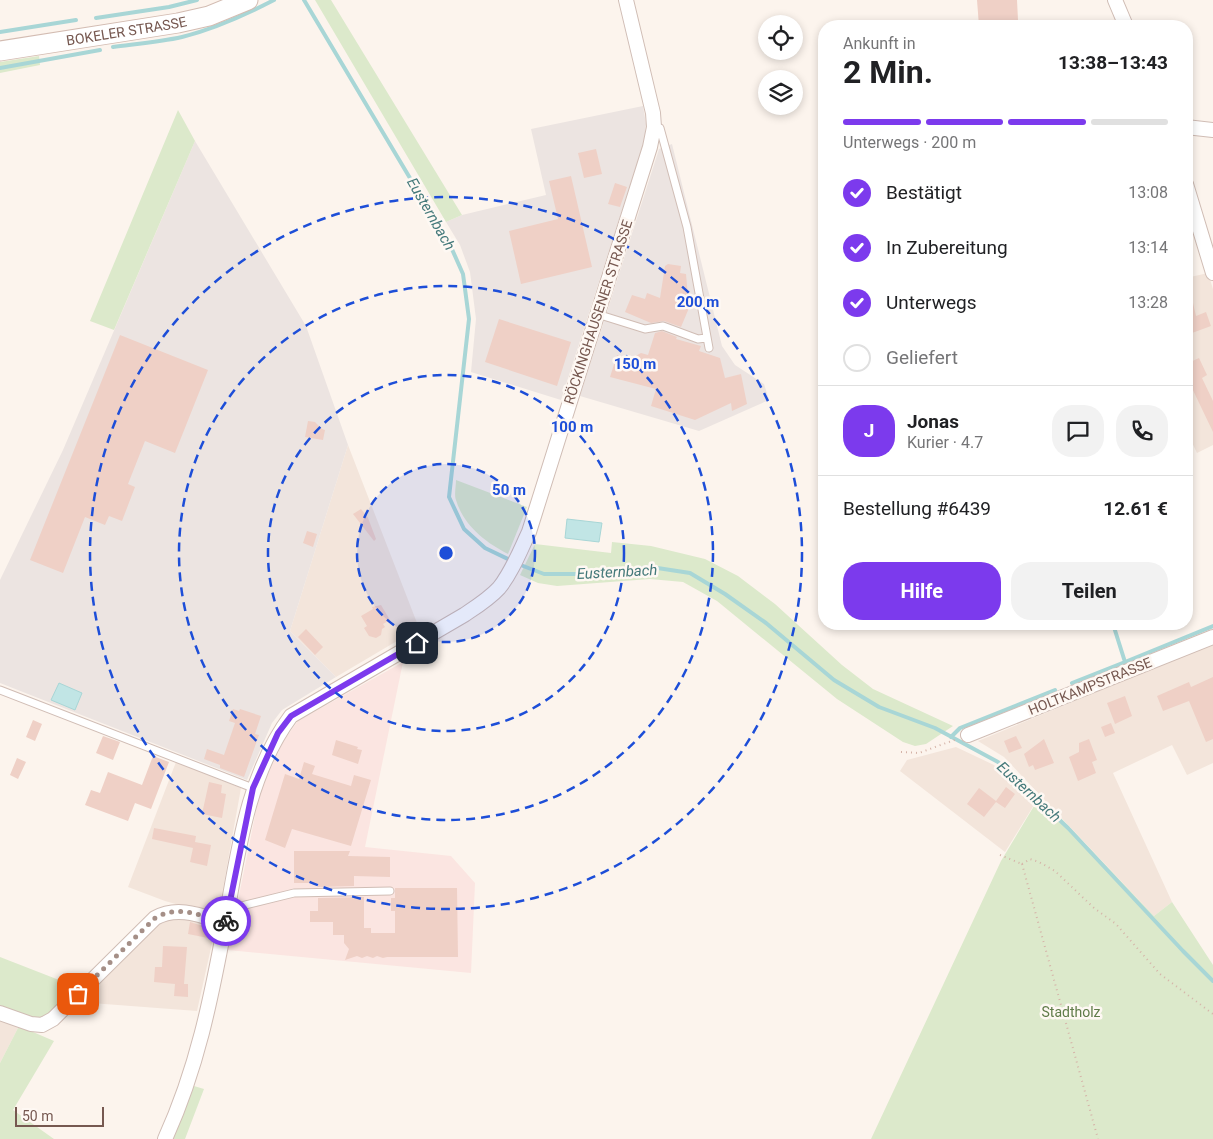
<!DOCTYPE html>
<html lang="de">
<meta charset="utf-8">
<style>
:root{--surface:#fff;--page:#f2f2f2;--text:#202124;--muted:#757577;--line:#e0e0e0;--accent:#7c3aed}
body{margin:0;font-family:Roboto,sans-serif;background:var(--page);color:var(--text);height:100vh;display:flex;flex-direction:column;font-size:19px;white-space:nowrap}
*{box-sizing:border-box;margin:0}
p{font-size:16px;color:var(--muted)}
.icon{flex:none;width:28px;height:28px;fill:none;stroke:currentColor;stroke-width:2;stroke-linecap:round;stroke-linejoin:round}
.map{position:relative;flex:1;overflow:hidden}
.panel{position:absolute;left:818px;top:20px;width:375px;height:610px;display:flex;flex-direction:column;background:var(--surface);border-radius:20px;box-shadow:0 2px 8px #0003}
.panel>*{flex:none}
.buttons{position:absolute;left:758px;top:15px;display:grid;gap:10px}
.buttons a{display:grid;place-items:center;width:45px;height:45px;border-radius:50%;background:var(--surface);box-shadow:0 2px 8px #0003;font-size:25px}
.scale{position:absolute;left:15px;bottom:12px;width:89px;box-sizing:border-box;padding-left:5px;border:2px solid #765850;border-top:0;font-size:14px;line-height:18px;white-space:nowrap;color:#765850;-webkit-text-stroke:4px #fef8f3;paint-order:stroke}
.pin{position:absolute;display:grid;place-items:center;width:42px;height:42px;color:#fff;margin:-21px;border-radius:10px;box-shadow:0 2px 8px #0006}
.courier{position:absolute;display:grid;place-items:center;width:50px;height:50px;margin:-25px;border:4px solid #7c3aed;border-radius:50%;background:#fff;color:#222;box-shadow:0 1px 6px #0007}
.summary em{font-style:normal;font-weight:700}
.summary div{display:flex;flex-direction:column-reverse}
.summary{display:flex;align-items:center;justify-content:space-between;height:85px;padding:0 25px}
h1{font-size:32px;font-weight:700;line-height:38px}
.bar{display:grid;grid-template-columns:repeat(4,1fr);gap:8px 5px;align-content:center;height:60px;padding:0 25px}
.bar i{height:6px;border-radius:4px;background:var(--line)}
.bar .on{background:var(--accent)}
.bar p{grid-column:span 4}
.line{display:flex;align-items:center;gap:12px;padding:0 25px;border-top:1px solid var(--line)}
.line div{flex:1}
.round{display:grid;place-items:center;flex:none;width:52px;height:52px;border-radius:20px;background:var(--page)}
ol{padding:0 25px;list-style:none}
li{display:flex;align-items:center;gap:15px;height:55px}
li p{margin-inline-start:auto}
li .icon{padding:5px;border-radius:50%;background:var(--accent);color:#fff;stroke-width:4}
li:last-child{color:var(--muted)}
li i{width:28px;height:28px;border:2px solid var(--line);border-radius:50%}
.primary-button{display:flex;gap:10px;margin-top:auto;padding:10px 25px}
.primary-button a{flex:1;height:58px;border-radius:20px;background:var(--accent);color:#fff;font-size:20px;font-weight:700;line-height:58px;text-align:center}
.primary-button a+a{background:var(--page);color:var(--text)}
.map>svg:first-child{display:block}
</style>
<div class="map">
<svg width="1213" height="1139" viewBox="0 0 1213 1139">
<rect width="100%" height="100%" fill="#fcf4ed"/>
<path fill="#f3e5db" d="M1208,273l5,16v156l-16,8 -11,-23v-152z
M348,445l71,183 -83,49 -46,-46z
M1213,644v119l-26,12 -15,-30 -59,28 59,129 -18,14 -150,-159 -26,-16z
M956,747l38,18 40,40 -29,47 -105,-81 7,-11z
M176,762l65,26 -23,128 -53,-15 -37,-14z
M173,916l43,9 -19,86 -119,-9 80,-80z
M0,1019l19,7 -19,37z"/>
<path fill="#fbe5e1" d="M403,662l-38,185 86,9 24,27 -4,90 -243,-23 32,-159 24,-51 14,-19z"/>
<path fill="#ece4e1" d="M643,106l3,18 -2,18 -83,258 -90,-28 5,-53 -6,-47 -10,-27 -14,-23 16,-7 84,-20 -15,-66z
M195,141l111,185 42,119 -58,186 46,46 -54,33 -10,13 -25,57 -247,-97v-103l63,-130z
M672,144l50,202 13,19 29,19 5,16 -70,31 -119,-35 79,-247z"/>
<path fill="#dce9cb" d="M315,0h16l131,215 -16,7z
M39,56l1,9 -40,8v-11z
M178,110l17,31 -81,189 -24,-9z
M456,480l71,27 -19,47c-23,-12 -44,-28 -52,-54 -2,-5 0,-14 0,-20z
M612,542l39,4 54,13 33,17 37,28 67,61 31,24 80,37 -27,18 -11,2 -12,-4 -66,-43 -120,-98 -34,-19 -33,-3 -93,7 -19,-3 -18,-8 15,-31 76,9z
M1040,796l114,120 18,-14 41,63v174h-342l130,-278z
M0,957l77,30c-9,8 -25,28 -35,32 -9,3 -33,-9 -42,-12z
M19,1026l35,15 -41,69 41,29h-54v-76z
M194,1086l10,3 -19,50h-12z"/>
<path fill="#c1e5e5" stroke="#a8d6d6" d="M567,519l35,4 -3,19 -34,-4z
M59,683l23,10 -7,17 -24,-10z"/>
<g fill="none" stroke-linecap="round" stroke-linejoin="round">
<path stroke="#a8d6d6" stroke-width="4" d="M304,0l147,247 12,27 6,45 -20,178 15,32 21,19 27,13
M96,18l73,-11 28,-7
M0,32l76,-12
M113,47c23,-3 47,-5 69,-10 32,-8 63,-22 92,-37
M0,68l100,-18
M518,564l26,10h51l56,-7 39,6 35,21 41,29 68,57 45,27 56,21 63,34 70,66 115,123 30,30
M1125,662l88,-36
M1072,683l53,-21 -12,-38
M951,737l9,-9 95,-38"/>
</g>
<path fill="#efd0c6" d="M977,0h40l1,20 -22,1v5h-17z
M596,149l6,25 -18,4 -6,-25z
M571,176l21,91 -71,17 -12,-53 49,-12 -9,-38z
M615,183l12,4 -7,20 -12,-3z
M668,264l13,2 -1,7 6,1 3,34 -8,19 -17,-6 -13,2 -26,-11 7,-17 13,4 2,-6 13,5 5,-32z
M1186,290h4l6,26 10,-4 5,14 -19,7 -6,-16z
M499,319l72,23 -14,44 -72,-24z
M662,331l15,6 -1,2 25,7 -2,5 21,7 5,20 16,-4 6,30 -15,7 -1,-8 -36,17 -44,-14 5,-17 -46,-12 7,-22 13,4 11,-6 7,2 7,-22z
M120,335l88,35 -33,83 -30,-12 -17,43 7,3 -13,34 -13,-5 -4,9 -20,-8 -22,56 -33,-13z
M1199,358l8,17 -5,3 11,23v31l-23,-48 -4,2v-22z
M308,421l7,1 7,7 3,1 -2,10 -18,-3z
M361,509l7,9 8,21 -2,2 -21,-27z
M307,531l10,3 -4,13 -10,-4z
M381,605l9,15 -7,4 2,3 -3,2 -1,6 -5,3 -7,-2 -5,-8 3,-2 -6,-10 12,-7 -1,-2z
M306,629l17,18 -8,8 -17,-18z
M1213,677v62l-7,3 -17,-41 -26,10 -6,-15 32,-14 2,5z
M1125,696l7,20 -17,8 -8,-21z
M233,709l6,2 1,-2 21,7 -6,18 4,1 -15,42 -24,-9v-3l-16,-6 3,-10 17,6 11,-32 -6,-2z
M33,720l9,4 -7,17 -9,-4z
M1111,723l4,10 -10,4 -4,-10z
M103,736l17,6 -7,18 -17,-7z
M1016,736l6,12 -13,5 -5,-12z
M1044,739l10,24 -19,7 -2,-5 -4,2 -5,-13z
M1089,739l8,21 -5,2 4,11 -18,8 -9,-24 10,-5v-9z
M336,740l22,7 -1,2 5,1 -4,14 -26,-9z
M153,756l16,6 -18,47 -16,-6 -7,18 -43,-16 6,-15 9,3 8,-21 34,13z
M17,758l9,4 -8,17 -8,-4z
M304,762l11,4 -3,8 39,12 3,-11 17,5 -20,66 -59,-17 -7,19 -20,-8 20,-66 14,5z
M209,782l13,3 -1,8 5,1 -4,24 -20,-4z
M1006,787l9,7 -10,14 -9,-6 -12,15 -17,-13 12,-16 17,13z
M154,828l42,8 -1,6 16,3 -4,21 -17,-4 3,-14 -41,-9z
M294,851h56l-2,5 42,1v20l-36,-1v10l-36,1v-4h-24z
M395,888h62l1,69h-71l-4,1 -6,-2 -4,2 -6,-2 -5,2 -5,-2 -12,4 4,-11 -5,-6v-8h-11v-13h-23v-11h8v-13l46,-1v31h7v5h24v-22h-4v-13h4z
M190,922l20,6 -2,10 -20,-4z
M163,946l24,1 -3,37h4v13l-14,-1 1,-12 -21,-2 1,-15h7z"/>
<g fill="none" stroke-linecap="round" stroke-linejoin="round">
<g stroke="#d0bdb5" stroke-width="9">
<path id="lane" d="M654,127l6,1 27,99 22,121
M597,314l48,15 18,-3 35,13 8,-1
M0,690l253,98
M228,906l9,1 57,-14 96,-2"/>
</g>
<g stroke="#d0bdb5" stroke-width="16">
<path id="street" d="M1115,0l11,26
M1186,127l27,3
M1186,184l27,89
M968,735l245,-98
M0,1013l31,11 11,1 11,-6 102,-101c23,-13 47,-2 70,5
M165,1139c32,-70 46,-140 60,-215 13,-71 22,-149 66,-208l173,-101c12,-8 25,-16 35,-27 13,-16 21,-37 30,-56l121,-385 4,-20 -1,-14 -27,-113"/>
</g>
<g stroke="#d3bcb2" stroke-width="21">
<g id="secondary">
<path id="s1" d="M0,51l178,-28 31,-7 39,-16"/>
</g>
</g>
<path stroke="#d5b3a8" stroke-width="2" stroke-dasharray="1 4" stroke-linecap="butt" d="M901,752l18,1 38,-14
M1000,855l22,9
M1022,864l76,275
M1022,864l8,-5 9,3 16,9 39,37 22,16 44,50 53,40"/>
<use href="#lane" stroke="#fff" stroke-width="7"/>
<use href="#street" stroke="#fff" stroke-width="14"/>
<use href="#secondary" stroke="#fff" stroke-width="19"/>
</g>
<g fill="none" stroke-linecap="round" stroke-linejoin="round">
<path stroke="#a58f87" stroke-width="5" stroke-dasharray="0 9" d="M78,994l77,-76c23,-14 47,-2 70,5l1,-2"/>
<path stroke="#7c3aed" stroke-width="6" d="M226,921l27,-133 25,-55 13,-17 126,-73"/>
</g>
<circle cx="446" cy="553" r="89" fill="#1d4ed8" fill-opacity=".12"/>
<g fill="none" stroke="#1d4ed8" stroke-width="2.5" stroke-dasharray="9 6">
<circle cx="446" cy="553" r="89"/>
<circle cx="446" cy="553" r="178"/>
<circle cx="446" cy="553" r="267"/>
<circle cx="446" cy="553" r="356"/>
</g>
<g text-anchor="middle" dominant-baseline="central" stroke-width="5" stroke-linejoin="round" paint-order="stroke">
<g font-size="14" fill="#765850" stroke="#fef8f3">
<text stroke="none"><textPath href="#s1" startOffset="128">BOKELER STRASSE</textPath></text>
<text transform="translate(598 312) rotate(-72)">RÖCKINGHAUSENER STRASSE</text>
<text transform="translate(1090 686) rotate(-22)">HOLTKAMPSTRASSE</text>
</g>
<g font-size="14" fill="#5f7b48" stroke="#fef8f3">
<text x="1071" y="1012">Stadtholz</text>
</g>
<g font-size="15" font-style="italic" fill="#44797a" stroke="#fef8f3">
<text transform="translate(431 214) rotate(60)">Eusternbach</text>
<text transform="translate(617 572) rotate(-3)">Eusternbach</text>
<text transform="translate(1029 792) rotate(43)">Eusternbach</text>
</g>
</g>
<circle cx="446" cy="553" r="8" fill="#1d4ed8" stroke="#fef8f3" stroke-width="2.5"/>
<g font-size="15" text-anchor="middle" font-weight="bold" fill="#1d4ed8" stroke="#fef8f3" stroke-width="5" stroke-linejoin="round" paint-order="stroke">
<text x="698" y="307">200 m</text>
<text x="635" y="369">150 m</text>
<text x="572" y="432">100 m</text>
<text x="509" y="495">50 m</text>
</g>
</svg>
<div class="buttons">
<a><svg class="icon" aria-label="locate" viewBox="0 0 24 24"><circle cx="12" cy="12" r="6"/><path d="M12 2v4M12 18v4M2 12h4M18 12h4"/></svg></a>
<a><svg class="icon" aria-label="layers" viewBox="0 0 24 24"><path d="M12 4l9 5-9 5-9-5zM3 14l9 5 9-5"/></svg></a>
</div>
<div class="scale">50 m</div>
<div class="pin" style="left:78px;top:994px;background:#ea580c"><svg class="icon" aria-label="bag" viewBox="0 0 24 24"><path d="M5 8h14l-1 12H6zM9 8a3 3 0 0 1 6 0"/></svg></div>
<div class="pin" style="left:417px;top:643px;background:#1f2937"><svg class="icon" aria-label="home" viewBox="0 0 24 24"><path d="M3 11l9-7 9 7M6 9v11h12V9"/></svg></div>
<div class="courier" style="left:226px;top:921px"><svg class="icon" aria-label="bike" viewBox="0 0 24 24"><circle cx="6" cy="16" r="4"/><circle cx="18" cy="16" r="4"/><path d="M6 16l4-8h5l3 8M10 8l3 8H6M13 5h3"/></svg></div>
<section class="panel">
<div class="summary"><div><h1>2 Min.</h1><p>Ankunft in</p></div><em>13:38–13:43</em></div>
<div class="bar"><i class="on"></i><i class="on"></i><i class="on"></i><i></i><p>Unterwegs · 200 m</p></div>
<ol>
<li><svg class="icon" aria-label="check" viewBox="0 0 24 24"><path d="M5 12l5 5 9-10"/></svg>Bestätigt<p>13:08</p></li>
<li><svg class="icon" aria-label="check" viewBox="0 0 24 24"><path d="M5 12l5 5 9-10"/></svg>In Zubereitung<p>13:14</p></li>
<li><svg class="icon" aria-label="check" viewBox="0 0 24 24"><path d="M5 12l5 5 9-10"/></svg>Unterwegs<p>13:28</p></li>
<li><i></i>Geliefert</li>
</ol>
<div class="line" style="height:90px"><b class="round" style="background:var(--accent);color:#fff">J</b><div><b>Jonas</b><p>Kurier · 4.7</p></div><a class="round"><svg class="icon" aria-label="chat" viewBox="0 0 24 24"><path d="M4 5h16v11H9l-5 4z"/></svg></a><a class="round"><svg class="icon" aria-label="phone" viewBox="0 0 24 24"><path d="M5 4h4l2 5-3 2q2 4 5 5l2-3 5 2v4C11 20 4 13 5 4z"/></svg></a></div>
<div class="line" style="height:65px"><div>Bestellung #6439</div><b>12.61 €</b></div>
<div class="primary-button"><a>Hilfe</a><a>Teilen</a></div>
</section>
</div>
